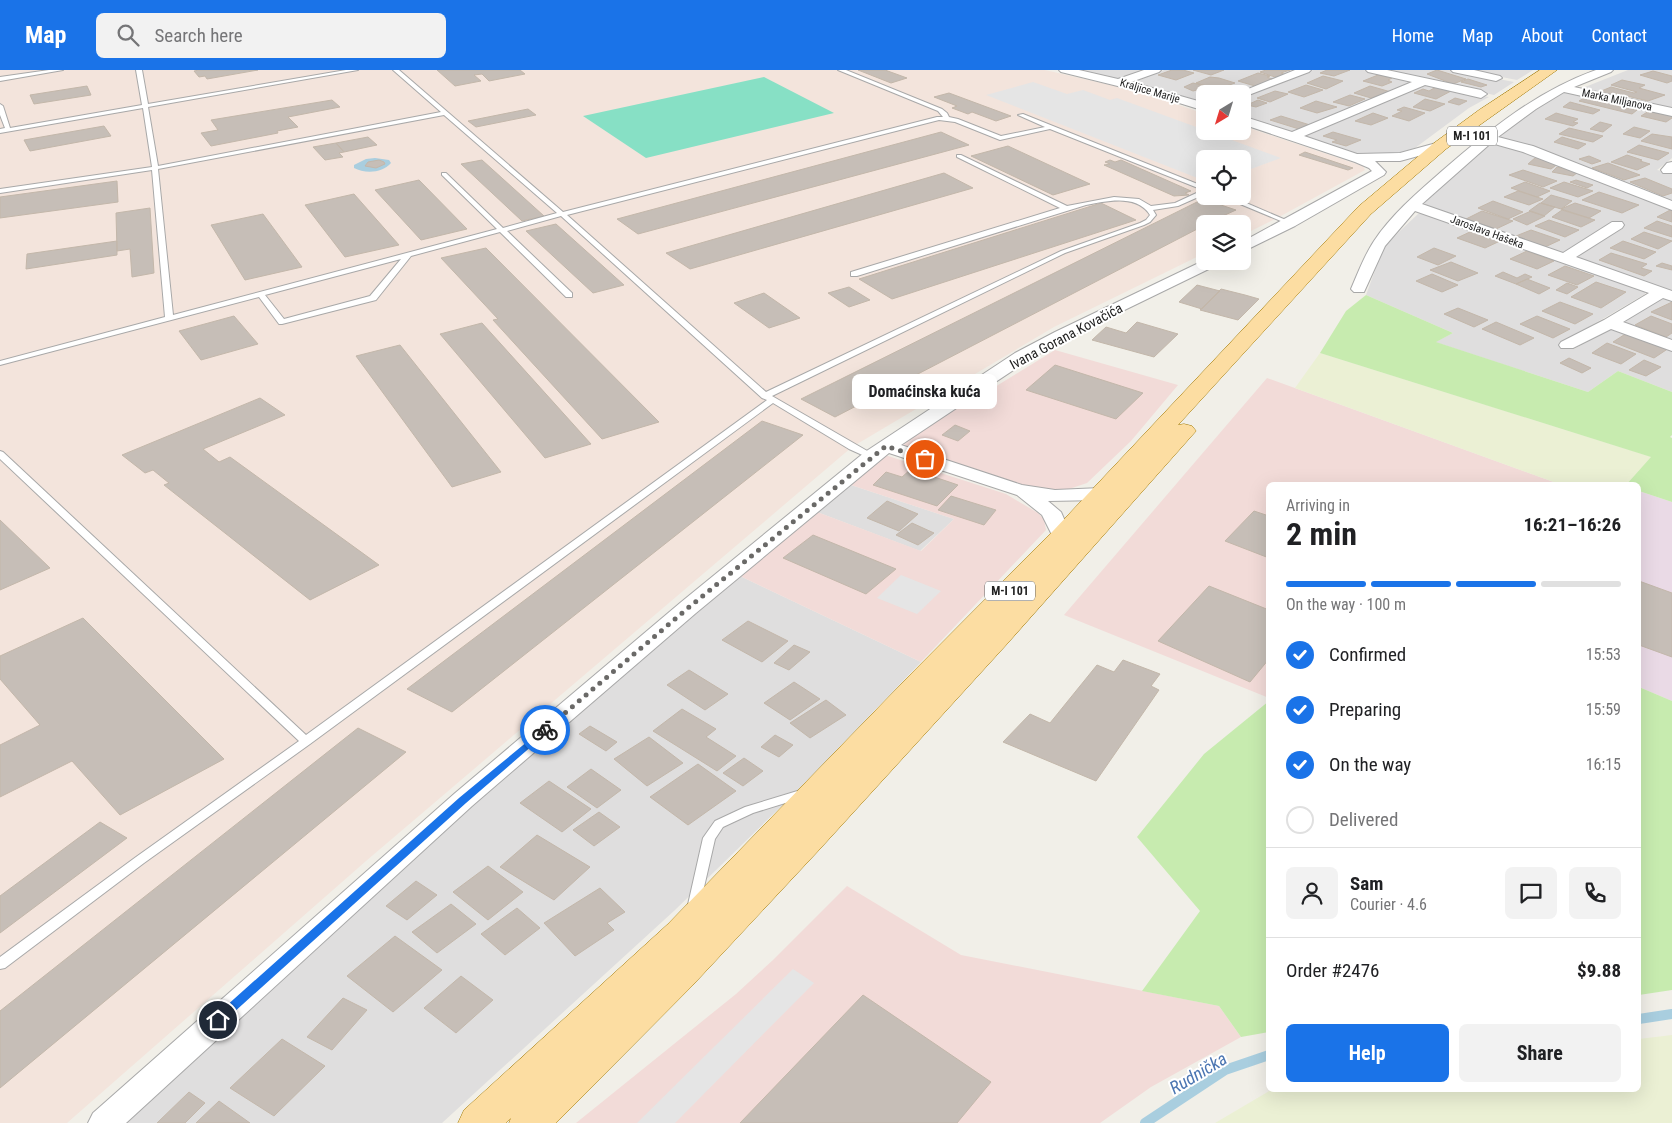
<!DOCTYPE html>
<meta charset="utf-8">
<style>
:root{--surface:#fff;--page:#f2f2f2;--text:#202124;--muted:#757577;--line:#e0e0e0;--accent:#1a73e8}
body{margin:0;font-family:"Roboto Condensed",sans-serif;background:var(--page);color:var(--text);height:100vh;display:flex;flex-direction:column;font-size:19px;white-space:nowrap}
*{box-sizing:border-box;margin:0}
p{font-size:16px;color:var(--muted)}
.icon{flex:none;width:28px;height:28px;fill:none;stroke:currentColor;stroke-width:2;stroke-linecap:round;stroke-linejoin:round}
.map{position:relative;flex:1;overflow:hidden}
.sheet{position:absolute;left:1266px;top:412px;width:375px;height:610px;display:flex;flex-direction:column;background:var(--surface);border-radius:8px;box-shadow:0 5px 20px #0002}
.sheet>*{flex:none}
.needle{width:32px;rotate:218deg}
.tools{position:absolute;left:1196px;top:15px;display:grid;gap:10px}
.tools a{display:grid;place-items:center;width:55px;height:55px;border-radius:8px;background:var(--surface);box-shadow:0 5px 20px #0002;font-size:25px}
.pin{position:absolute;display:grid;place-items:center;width:42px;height:42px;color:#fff;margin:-21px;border:2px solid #fff;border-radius:50%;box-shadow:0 1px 5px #0007}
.courier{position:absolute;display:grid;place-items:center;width:50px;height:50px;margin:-25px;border:4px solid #1a73e8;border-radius:50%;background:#fff;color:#222;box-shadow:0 1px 6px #0007}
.bubble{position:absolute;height:35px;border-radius:8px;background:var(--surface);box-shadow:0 5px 20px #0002;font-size:16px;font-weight:700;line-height:35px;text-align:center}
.headline em{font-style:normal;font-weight:700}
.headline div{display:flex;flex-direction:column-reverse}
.headline{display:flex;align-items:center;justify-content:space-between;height:85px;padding:0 20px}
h1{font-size:32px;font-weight:700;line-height:38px}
.bar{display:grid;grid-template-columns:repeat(4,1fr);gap:8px 5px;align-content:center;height:60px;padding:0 20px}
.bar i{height:6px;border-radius:4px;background:var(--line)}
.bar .on{background:var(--accent)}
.bar p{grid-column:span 4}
.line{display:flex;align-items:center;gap:12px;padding:0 20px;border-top:1px solid var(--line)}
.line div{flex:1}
.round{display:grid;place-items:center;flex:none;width:52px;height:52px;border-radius:8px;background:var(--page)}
ol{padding:0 20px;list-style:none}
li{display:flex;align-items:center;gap:15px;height:55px}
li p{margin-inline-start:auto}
li .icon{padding:5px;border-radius:50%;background:var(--accent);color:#fff;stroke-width:4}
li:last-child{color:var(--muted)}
li i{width:28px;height:28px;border:2px solid var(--line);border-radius:50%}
.cta{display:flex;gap:10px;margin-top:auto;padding:10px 20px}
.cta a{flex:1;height:58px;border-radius:8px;background:var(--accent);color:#fff;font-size:20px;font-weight:700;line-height:58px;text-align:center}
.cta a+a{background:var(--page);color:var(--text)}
header{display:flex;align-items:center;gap:30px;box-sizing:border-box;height:70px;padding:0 25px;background:var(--accent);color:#fff}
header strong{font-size:24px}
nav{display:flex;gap:28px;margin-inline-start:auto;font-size:18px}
.search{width:350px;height:45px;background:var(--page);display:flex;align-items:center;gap:12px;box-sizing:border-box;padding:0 18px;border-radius:8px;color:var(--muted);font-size:19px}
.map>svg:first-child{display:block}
</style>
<header>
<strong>Map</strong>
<div class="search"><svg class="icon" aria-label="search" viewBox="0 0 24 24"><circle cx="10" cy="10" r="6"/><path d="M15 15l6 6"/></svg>Search here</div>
<nav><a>Home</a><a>Map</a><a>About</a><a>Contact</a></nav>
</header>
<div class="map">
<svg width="1672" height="1053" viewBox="0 0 1672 1053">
<rect width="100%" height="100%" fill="#f1efe8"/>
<path fill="#dfdede" d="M1077,0h70l-27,9z
M1164,0h133l-61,24h-31v10l-72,-22z
M1313,0h50l47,10 3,3 -121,50 -49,-17 -1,-19z
M1384,0h68l62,12 -20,13z
M1466,0h67l-16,10z
M1628,0h44v40l-92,-21z
M1427,15l62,12 -20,11 -54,40 -23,7 -35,-1 -53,-15 -1,-4z
M1561,21l111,23v44l-15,12 15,3v30l-176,-64 7,-8z
M1488,72l37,8 147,57v86l-100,-36 52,-31 -12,-4 -51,32 -140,-50z
M1423,143l222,79v2l-85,50 14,5 39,-22 59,23v42l-54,-21 -30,21 -153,-50 18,-9 -87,-38 18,-49 34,-32z
M1663,227l9,2v44l-48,-20v-3z
M851,415l103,34 -34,32 -103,-39z
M740,506l181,86 -121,126 -125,122 -233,213h-319l288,-267z"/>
<path fill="#f2dbd8" d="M1055,280l123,35 -47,56 -44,42 -27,9 -28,-3 -131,-43 46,-32 38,-21z
M1267,308l295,107h-293v213l-205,-83z
M885,385l121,39 32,19 6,6 2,11 -125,132 -181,-86 77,-64 104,39 33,-32 -103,-34z
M847,816l114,69 258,51 22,31 -90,50 -51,36h-524l160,-129 37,-34z"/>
<path fill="#eadae6" d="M1639,421l33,11v199l-33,-14z"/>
<path fill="#f3e4dc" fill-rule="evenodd" d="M0,0h1045l96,22 64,22v17h37l1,-5 120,40 2,4 -86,47 -36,18 -1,-11h-37v29l-151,74 -202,120 -486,414 -299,262h-67zM1205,89h37v37h-37z"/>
<path fill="#ebf0d4" d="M1320,283l332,104 -26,28h-64l-267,-97z
M1672,965v88h-457l56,-33h368v-51z"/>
<path fill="#c7ebaf" d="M1366,225l87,38 -17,9 152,50 30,-21 54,21v43l-2,2 2,1v64l-33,-11v-6h-13l25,-28 -331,-104 26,-42z
M1639,617l33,14v289l-33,5z
M1269,631v331l-28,5 -22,-31 -77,-15 58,-80 -63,-74 67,-83z"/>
<path fill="#87e0c5" d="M764,7l70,36 -188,45 -63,-42z"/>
<path fill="#e5e5e5" d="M1033,12l34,12 16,-4 27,10 7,-2 164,60 -38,14 -1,-13h-37v22l-219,-86z
M901,505l40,16 -24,23 -40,-16z
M793,899l21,14 -139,140h-38z"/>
<path fill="#a9cedf" d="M375,88l14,2 2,3c-8,10 -26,11 -37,5v-3l12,-6z"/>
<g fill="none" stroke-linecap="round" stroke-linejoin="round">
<path stroke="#a9cedf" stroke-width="10" d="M1639,949l33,-5
M1145,1053l80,-53 44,-15"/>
</g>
<path fill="#c6beb7" stroke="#c3b7aa" d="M199,0h59l-51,9 -2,-3 -6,1 -5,-6z
M437,0h83l5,4 -36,7 -7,-7 -8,1 7,6 -26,5z
M858,0h27l22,8 -16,5z
M1172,0h11l11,3 -18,7 -18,-5z
M1193,0h31l-13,5z
M1266,0h24l-9,3 5,2 -8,3 -18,-6z
M1327,0h23l-16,6 -14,-3z
M1437,0l29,9 -13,5 -26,-10z
M1653,1l19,5v5l-5,2 -27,-8z
M1258,3l12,3 -3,1 5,2 -17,7 -17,-5z
M1378,5l14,3 -4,2 4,2 -10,4 -19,-5z
M1323,6l20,5 -17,8 -19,-6z
M1210,7l9,1 16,5 -17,6 -22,-6z
M1468,9l19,6 -6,2 -20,-5z
M1622,10l23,5 -6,3 26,7 -17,6 -21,-5 -5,2 -23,-6 12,-5 23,6 3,-1 -26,-7z
M1193,13l16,4 -16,4 -9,-4z
M1306,15l17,5 -19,7 -16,-5z
M87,16l4,9 -57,9 -4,-9z
M1370,16l21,6 -20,6 -17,-5z
M1436,17l15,4 -15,8 -22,-6 9,-4 6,2z
M1275,21l13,3 -18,8 -13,-4z
M949,23l62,23 -15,5 -24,-9 -4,2 -16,-6 5,-2 -23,-9z
M1350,25l15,4 -16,7 -16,-4z
M1588,26l27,7 -3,1 25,6 -5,4 -53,-13z
M1455,28l12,3 -8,4 -11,-3z
M1425,29l20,5 -15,7 -17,-4z
M332,30l8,7 -52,10 10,10 -21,4 1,2 -67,13 -10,-13 17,-3 -7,-10z
M1258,30l9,3 -11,4 -9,-2z
M1316,31l21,6 -20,6 -17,-5z
M1570,32l30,8 -7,4 -30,-7z
M1404,37l21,6 -16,8 -17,-5 10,-5 -5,-1z
M528,39l8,6 -60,12 -8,-6z
M1649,41l23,5v2l-6,4 -25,-6z
M1373,43l15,5 -17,7 -16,-4z
M1556,43l22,6 -5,3 5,1 -5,3 -28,-7z
M1281,46l29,9 -11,4 -29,-9z
M1600,52l12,3 -9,7 -13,-3z
M104,56l7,10 -81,15 -6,-11z
M1634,57l16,4 -10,7 -17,-4z
M1569,58l34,8 -10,6 -34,-8z
M941,62l28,13 -331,89 -21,-15z
M1333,62l28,8 -15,6 -14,-4 5,-2 -14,-4z
M1652,64l20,3v12l-31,-8z
M368,67l9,8 -33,7 -8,-9z
M1562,67l24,7 -8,5 -24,-7z
M336,73l8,9 -5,1 4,4 -18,3 -12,-13z
M1639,75l30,8 -11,7 -31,-8z
M1008,76l82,38 -37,11 -82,-39z
M1305,82l48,16 -5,2 -49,-15z
M1627,85l15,5 -2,1 10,3 -13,6 -26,-8z
M1589,86l12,5 -9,3 -13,-5z
M1536,87l23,6 -8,6 -23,-5z
M379,90l5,2 1,2 -9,4 -11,-2 3,-4z
M482,90l62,56 -22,5 -61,-57z
M1110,90l5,2 6,-2 70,31 -6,2 4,2 -15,1 -70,-31 6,-1 -5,-2z
M1608,93l32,12 -16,5 -32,-12z
M1557,97l21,5 -5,4 -21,-4z
M1523,100l34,11 -14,6 -34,-12z
M944,103l29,15 -283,81 -24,-16z
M1645,108l27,11v4l-9,3 -33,-14z
M419,110l48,49 -46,11 -46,-50z
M1576,110l17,5 -6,3 -17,-6z
M117,111l1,21 -118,16v-21z
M1525,112l25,9 -13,6 -26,-9z
M1564,112l29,9 -15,6 -28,-9z
M1518,121l25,8 -14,6 -25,-8z
M1599,122l40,13 -17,8 -40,-13z
M354,124l45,51 -54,12 -40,-52z
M1551,125l21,6 -11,8 -20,-6z
M1203,129l33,11 -31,14v1l-370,192 -34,-18z
M1493,131l30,11 -15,7 -30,-11z
M1101,133l35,17 -244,79 -33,-20z
M1540,133l15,4 -11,9 -15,-5z
M1575,133l26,8 -12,7 -28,-9z
M150,138l4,65 -22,4 -2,-28 -13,2 -1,-38z
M1672,139v13l-15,-5z
M1562,140l13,4 20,6 -14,7 -29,-10z
M1482,141l31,10 -17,8 -30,-10z
M1531,141l14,5 -18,9 -14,-6z
M263,144l39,53 -57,13 -34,-55z
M1549,150l30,10 -14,7 -30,-11z
M1657,151l15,5v11l-28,-9z
M556,154l68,61 -31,8 -67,-62z
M1531,160l29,10 -15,7 -29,-11z
M1472,161l28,10 -15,7 -28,-10z
M1644,162l28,9 -14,8 -27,-10z
M117,171v14l-91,14 1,-15z
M1623,171l33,11 -12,7 -34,-11z
M486,178l173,174 -57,17 -109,-119 5,-1 -57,-61z
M1434,178l22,8 -18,9 -21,-8z
M1527,181l27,10 -17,8 -27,-10z
M1611,183l36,11 -6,4 11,3 -8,5 -45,-16z
M1451,192l27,11 -20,8 -28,-11z
M1662,193l10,3v4l-16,-4z
M1565,196l29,10 -17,9 -29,-10z
M1503,202l14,6 8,-4 7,3 -16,7 -21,-8z
M1432,204l26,11 -16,7 -26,-11z
M1527,209l23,9 -11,6 -23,-10z
M1596,212l30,10 -25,16 -30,-11z
M1567,213l11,4 -11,7 -11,-4z
M1197,215l23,6 -18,18 -23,-7z
M849,217l21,13 -21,7 -21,-14z
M1221,219l24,6 14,4 -21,21 -38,-10z
M764,223l36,25 -31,10 -35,-25z
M1560,232l33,12 -18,10 -33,-13z
M1672,232v18l-21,-8z
M1458,238l30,12 -14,7 -30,-13z
M234,246l24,28 -57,16 -22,-29z
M1537,246l33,13 -17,9 -33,-14z
M1651,246l21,8v9l-6,4 -31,-12z
M1137,252l41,12 -24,23 -62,-17 14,-13 20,6z
M1496,252l38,16 -14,7 -38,-16z
M482,253l109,121 -46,14 -105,-124z
M1627,263l42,15 -15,10 -41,-16z
M1607,273l29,11 -15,10 -29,-11z
M400,275l101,127 -49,15 -96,-131z
M1569,288l22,10 -9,5 -22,-10z
M1644,290l17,7 -15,9 -17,-6z
M1055,295l88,28 -27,26 -90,-29z
M260,328l25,17 -82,34 16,13 11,-5 149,108 -69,35 -146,-115 5,-2 -16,-13 -8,3 -23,-18z
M762,351l41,14 -351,277 -45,-23z
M955,355l15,6 -12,10 -16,-6z
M911,399l47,16 -21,21 -64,-21 13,-13 16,5z
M951,426l45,14 -12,15 -46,-15z
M887,431l31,13 -19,17 -32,-13z
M1254,441l15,5v42l-44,-17z
M0,450l50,48 -50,22z
M912,453l22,10 -16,12 -22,-10z
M813,465l83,34 -30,25 -83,-36z
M1639,511l33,12v64l-33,-12z
M1209,516l60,24v49l-19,23 -92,-41z
M83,548l141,141 -104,56 -48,-54 -72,36v-52l40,-20 -40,-46v-23z
M748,551l40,20 -26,21 -40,-22z
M794,575l16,7 -21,18 -15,-7z
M1123,590l37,14 -9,12 8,4 -63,91 -93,-39 27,-28 20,9 47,-58 17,7z
M689,600l39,24 -23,16 -38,-25z
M794,612l26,17 -30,21 -26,-17z
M826,630l20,15 -36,23 -20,-15z
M682,639l34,20 -10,8 30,19 -19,15 -64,-40z
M590,656l27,16 -11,9 -27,-17z
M358,658l48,24 -406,336v-77z
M775,665l18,10 -14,12 -18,-10z
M649,667l34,26 -36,23 -33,-27z
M744,688l19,13 -20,15 -20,-13z
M698,694l38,27 -48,34 -38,-28z
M591,699l30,21 -24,18 -30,-21z
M549,711l42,28 -29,23 -42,-29z
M599,742l21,15 -26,19 -21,-16z
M100,752l27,16 -127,95v-37z
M537,765l53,32 -36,33 -54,-33z
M488,796l35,26 -35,28 -35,-28z
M416,811l21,14 -30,25 -21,-14z
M600,818l25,24 -18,11 7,7 -39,26 -31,-33z
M451,834l25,20 -39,29 -25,-21z
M517,838l23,20 -35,27 -24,-21z
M395,866l47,34 -49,42 -46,-36z
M461,906l32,24 -37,33 -32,-25z
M863,925l128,87 -34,41h-217z
M343,928l24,12 -35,40 -25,-13z
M282,969l43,27 -51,50 -44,-28z
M189,1022l16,11 -20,20h-28z
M219,1031l31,22h-54z"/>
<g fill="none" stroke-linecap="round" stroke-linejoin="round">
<g stroke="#a8a8a8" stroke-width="2">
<path id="lane" d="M49,0h14l-63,11v-4z
M136,0h6l6,34 198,-34h12l-210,37 10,59 283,-54 -48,-42h6l164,142 374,-95h6l-5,-6 -100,-41h8l96,39 5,4 2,4 9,2 43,17 44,-9 -27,-12 5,-1 182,73v7l-27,12 -25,4 3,5 -6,7 -6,3 -79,28 -293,143 104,60 -4,3 -3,-1 -20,-9 -76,-46 -463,341 -166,119 -139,105 -5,1v-12l136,-100 163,-116 -299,-282v-8l3,1 303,283 461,-335 -5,-2 -201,-182 -54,15 65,62v4h-6l-66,-65 -89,24 -35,44 -94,24h-3l-20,-27 -259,68v-4l165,-44 -13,-147 -152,23v-4l152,-22 -9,-59 -143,25v-4l5,-1 -5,-13v-11l3,2 7,22 132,-23zM444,45l113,98 -54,15 -57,-55h-4v2l55,54 -324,86 -15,-146zM939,50l16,2 45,18 50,-11 153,61 -28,13 -24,3 -12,-7 -25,-2 -47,9 -106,-51h-4v2l103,51 -209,64v4h6l229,-71c21,-4 51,-11 64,10l-4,5 -6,3 -79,28 -295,141 -199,-177zM401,189l-31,37 -86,23 -19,-24z
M1221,126h9l63,27 -5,1z
M804,719l4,1 2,3 -2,3 -55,17 -30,14 -8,12 -16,70 -1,4 -5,1 -5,-1 -1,-4 16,-71 12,-17 30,-14z"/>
</g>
<g stroke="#a8a8a8" stroke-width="2">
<path id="street" d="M1059,0h20l39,9 26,-9h17l-2,2 -28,10 74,21v8l-55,-17 -89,-22z
M1295,0h16l-2,2 -63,24 -4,1v-3h-6z
M1366,0h21l94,20 6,4 -6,4 -56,-13 -121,51 53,18 43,-1 40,-11 6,4 -2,3 -44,12h-25l11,11 -2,3 -89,51 -53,26v-10l130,-71 -3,-3 -14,-6 -113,-38v-8l50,16 120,-50 -44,-10z
M1451,0h23l26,6 2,2 -6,3 -43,-9z
M1596,0h17l-2,2 -37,15 98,21v8l-108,-24 -28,17 -38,28 35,9 139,55v9l-149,-58 -32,-9 -69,61 141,49 49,-31h10l2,3 -2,3 -46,29 96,34v10l-9,-3 -40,24 49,18v11l-61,-22 -38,19h-12l-2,-3 2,-3 43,-22 45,-27 -234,-82 -30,35 -21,46h-10l-3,-3c7,-16 13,-33 23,-48 18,-27 44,-49 68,-70 47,-41 95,-80 154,-101z
M1672,92v11h-9l-2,-3 6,-7z
M1205,190v1h16l-2,3 -152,74 -40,23 -126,84 121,40 33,5 46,-2 7,2 3,4 -3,4 -7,2 -53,1 13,11 11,25 -3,4 -7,2 -7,-2 -13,-26 -25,-20 -128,-42 -193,160 -224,193 -346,317h-38l5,-10 361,-319 226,-191 185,-151 150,-99 40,-21z"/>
</g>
<g stroke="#9e7700" stroke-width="1">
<path id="primary" d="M1540,0h17l-111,79 -75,65 -193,211 6,-1 8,2 4,5 -189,213 -188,206 -127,136 -136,137h-47l2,-5 -5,5h-48l6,-13 204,-186 242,-249 143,-144 306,-325 75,-63 45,-33z"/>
</g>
<use href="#lane" fill="#fff" fill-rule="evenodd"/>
<use href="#street" fill="#fff" fill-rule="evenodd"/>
<use href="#primary" fill="#fcdda2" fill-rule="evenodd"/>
</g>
<path fill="#1a73e8" d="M545,657l3,1v4l-82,71 -244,220h-7l-2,-3 2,-4 244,-218z"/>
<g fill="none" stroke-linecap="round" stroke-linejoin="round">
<path stroke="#6a6967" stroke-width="5" stroke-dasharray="0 9" d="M545,660l143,-122 198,-162 39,13"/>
</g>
<g text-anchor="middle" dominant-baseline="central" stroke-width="4" stroke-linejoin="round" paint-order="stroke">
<g font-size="11" fill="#212121" stroke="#fff">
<text transform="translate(1150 21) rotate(16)">Kraljice Marije</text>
<text transform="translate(1617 30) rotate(12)">Marka Miljanova</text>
<text transform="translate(1487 162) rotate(20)">Jaroslava Hašeka</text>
</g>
<g fill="#fff" stroke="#646464" stroke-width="1">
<rect x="1447" y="56.5" width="50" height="19" rx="4"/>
<rect x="985" y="511.5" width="50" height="19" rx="4"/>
</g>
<g font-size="12" font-weight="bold" fill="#212121">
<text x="1472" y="66">M-I 101</text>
<text x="1010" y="521">M-I 101</text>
</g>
<g font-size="14" fill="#212121" stroke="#fff">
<text transform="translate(1066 266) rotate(-28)">Ivana Gorana Kovačića</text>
</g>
<g font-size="18" font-style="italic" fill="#4c76b2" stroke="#fff">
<text transform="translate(1198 1003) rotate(-31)">Rudnička</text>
</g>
</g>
</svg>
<div class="tools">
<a><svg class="needle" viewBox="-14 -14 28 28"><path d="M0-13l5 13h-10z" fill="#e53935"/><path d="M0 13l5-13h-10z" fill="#757577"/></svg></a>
<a><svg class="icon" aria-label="locate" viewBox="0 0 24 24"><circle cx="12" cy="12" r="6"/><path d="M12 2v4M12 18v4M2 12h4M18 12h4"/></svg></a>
<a><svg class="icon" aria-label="layers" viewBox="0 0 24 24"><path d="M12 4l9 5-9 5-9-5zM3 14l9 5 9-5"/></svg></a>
</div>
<div class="pin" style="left:925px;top:389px;background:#ea580c"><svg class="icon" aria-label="bag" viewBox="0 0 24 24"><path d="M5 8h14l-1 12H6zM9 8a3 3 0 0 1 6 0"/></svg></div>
<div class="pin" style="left:218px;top:950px;background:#1f2937"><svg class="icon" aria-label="home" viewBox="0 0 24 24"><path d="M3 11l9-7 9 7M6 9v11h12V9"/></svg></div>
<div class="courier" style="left:545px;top:660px"><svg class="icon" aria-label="bike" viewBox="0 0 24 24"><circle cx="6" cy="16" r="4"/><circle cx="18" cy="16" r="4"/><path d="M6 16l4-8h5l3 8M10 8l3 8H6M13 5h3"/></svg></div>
<div class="bubble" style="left:852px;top:304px;width:145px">Domaćinska kuća</div>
<section class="sheet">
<div class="headline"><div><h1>2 min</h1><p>Arriving in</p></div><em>16:21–16:26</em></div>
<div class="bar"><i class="on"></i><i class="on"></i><i class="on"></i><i></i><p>On the way · 100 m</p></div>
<ol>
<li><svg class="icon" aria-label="check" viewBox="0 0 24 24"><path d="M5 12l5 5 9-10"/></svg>Confirmed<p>15:53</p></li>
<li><svg class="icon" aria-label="check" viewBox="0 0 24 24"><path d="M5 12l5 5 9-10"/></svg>Preparing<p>15:59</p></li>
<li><svg class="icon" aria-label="check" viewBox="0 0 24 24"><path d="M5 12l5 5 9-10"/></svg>On the way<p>16:15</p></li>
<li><i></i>Delivered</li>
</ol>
<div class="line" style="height:90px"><a class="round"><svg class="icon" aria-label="person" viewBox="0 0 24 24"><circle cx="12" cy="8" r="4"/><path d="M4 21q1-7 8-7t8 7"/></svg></a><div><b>Sam</b><p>Courier · 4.6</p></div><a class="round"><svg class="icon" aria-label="chat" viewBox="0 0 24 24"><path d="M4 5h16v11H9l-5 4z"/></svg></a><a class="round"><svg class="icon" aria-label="phone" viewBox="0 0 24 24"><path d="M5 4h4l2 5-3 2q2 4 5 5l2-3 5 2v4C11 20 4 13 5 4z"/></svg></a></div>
<div class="line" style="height:65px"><div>Order #2476</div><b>$9.88</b></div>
<div class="cta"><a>Help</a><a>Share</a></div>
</section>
</div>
